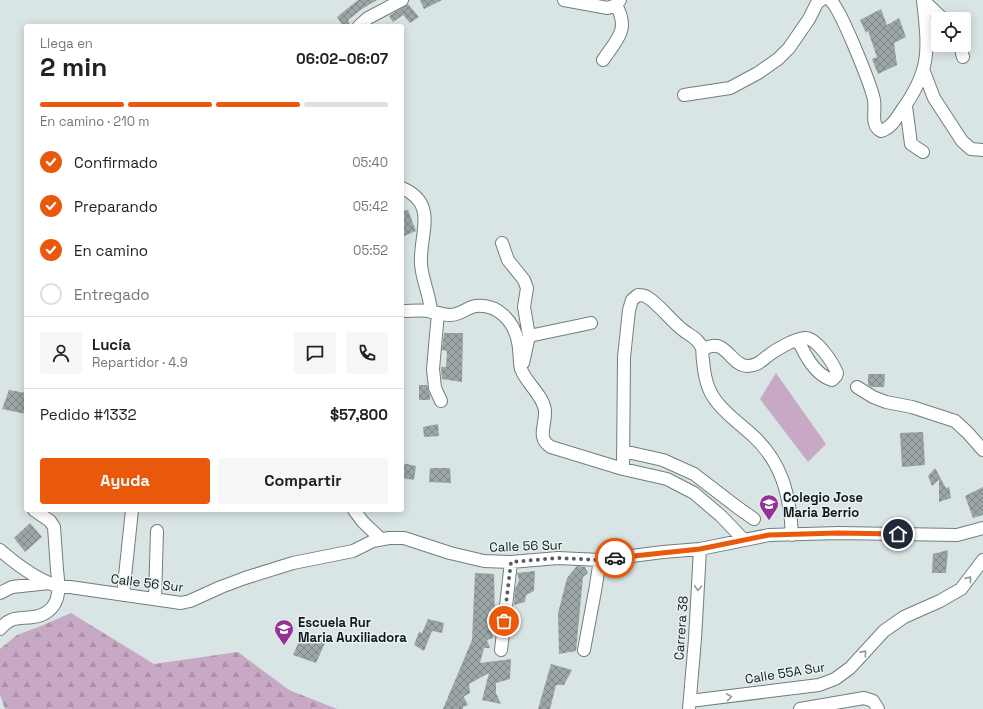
<!DOCTYPE html>
<html lang="es">
<meta charset="utf-8">
<style>
:root{--surface:#fff;--page:#f6f6f6;--text:#222;--muted:#767676;--line:#e0e0e0;--accent:#ea580c}
body{margin:0;font-family:"Space Grotesk",sans-serif;background:var(--page);color:var(--text);height:100vh;display:flex;flex-direction:column;font-size:15px;white-space:nowrap}
*{box-sizing:border-box;margin:0}
p{font-size:13px;color:var(--muted)}
.icon{flex:none;width:22px;height:22px;fill:none;stroke:currentColor;stroke-width:2;stroke-linecap:round;stroke-linejoin:round}
.map{position:relative;flex:1;overflow:hidden}
.sheet{position:absolute;left:24px;top:24px;width:380px;height:488px;display:flex;flex-direction:column;background:var(--surface);border-radius:4px;box-shadow:0 2px 10px #0003}
.sheet>*{flex:none}
.controls{position:absolute;left:931px;top:12px;display:grid;gap:8px}
.controls a{display:grid;place-items:center;width:40px;height:40px;border-radius:4px;background:var(--surface);box-shadow:0 2px 10px #0003;font-size:20px}
.pin{position:absolute;display:grid;place-items:center;width:34px;height:34px;color:#fff;margin:-17px;border:2px solid #fff;border-radius:50%;box-shadow:0 1px 4px #0007}
.courier{position:absolute;display:grid;place-items:center;width:40px;height:40px;margin:-20px;border:3px solid #ea580c;border-radius:50%;background:#fff;color:#222;box-shadow:0 1px 5px #0007}
.headline em{font-style:normal;font-weight:600}
.headline div{display:flex;flex-direction:column-reverse}
.headline{display:flex;align-items:center;justify-content:space-between;height:68px;padding:0 16px}
h1{font-size:26px;font-weight:600;line-height:30px}
.bar{display:grid;grid-template-columns:repeat(4,1fr);gap:6px 4px;align-content:center;height:48px;padding:0 16px}
.bar i{height:5px;border-radius:3px;background:var(--line)}
.bar .active{background:var(--accent)}
.bar p{grid-column:span 4}
.line{display:flex;align-items:center;gap:10px;padding:0 16px;border-top:1px solid var(--line)}
.line div{flex:1}
.round{display:grid;place-items:center;flex:none;width:42px;height:42px;border-radius:4px;background:var(--page)}
ol{padding:0 16px;list-style:none}
li{display:flex;align-items:center;gap:12px;height:44px}
li p{margin-inline-start:auto}
li .icon{padding:4px;border-radius:50%;background:var(--accent);color:#fff;stroke-width:4}
li:last-child{color:var(--muted)}
li i{width:22px;height:22px;border:2px solid var(--line);border-radius:50%}
.button{display:flex;gap:8px;margin-top:auto;padding:8px 16px}
.button a{flex:1;height:46px;border-radius:4px;background:var(--accent);color:#fff;font-size:16px;font-weight:600;line-height:46px;text-align:center}
.button a+a{background:var(--page);color:var(--text)}
.map>svg:first-child{display:block}
</style>
<div class="map">
<svg width="983" height="709" viewBox="0 0 983 709">
<defs>
<pattern id="forest-firs" width="22" height="20" patternUnits="userSpaceOnUse"><rect width="22" height="20" fill="#c7a9c5"/><path d="M5 1l3.5 6h-7zM16 11l3.5 6h-7z" fill="#aa91a8"/></pattern>
<pattern id="building-cross-hatch" width="8" height="8" patternUnits="userSpaceOnUse"><rect width="8" height="8" fill="#9ca6a7"/><path d="M0 0l8 8M0 8l8-8" fill="none" stroke="#7e8687"/></pattern>
</defs>
<rect width="100%" height="100%" fill="#d9e4e4"/>
<path fill="#c7a9c5" d="M776,373l50,71 -18,18 -48,-63z"/>
<path fill="url(#forest-firs)" d="M71,613l83,51 84,-12 51,38 48,19h-332l-5,-14v-46l17,-14 24,-9z"/>
<path fill="url(#building-cross-hatch)" d="M358,0h19l-15,9 -14,11 3,6h-8l-6,-9z
M420,0h22l-18,9z
M408,4l11,13 -9,6 -7,-8 -10,7 -4,-6z
M881,9l6,16 12,-7 7,19 -12,6 3,22 -19,9 -6,-15 5,-2 -9,-26 -2,2 -6,-13z
M408,210l8,21 -14,6v-26z
M444,333h19l-1,49 -20,-3 -1,-12h5l1,-16 -5,-1z
M868,374h17l-1,13h-12l-4,-2z
M419,385h8l3,11v4h-11z
M9,390l17,3v21l-24,-5z
M438,424l1,12 -15,1 -1,-10z
M923,432l2,33 -23,2 -2,-34z
M402,463l14,3 -2,14 -12,-2z
M430,468h20l1,15 -22,-1z
M935,468l11,20 3,-1 2,11 -12,4v-22l-7,6 -4,-10z
M983,487v28l-10,3 -8,-22z
M30,523l12,14 -17,15 -11,-14z
M948,550l-2,23h-14l1,-19z
M577,566l8,1 3,6 -5,4 -7,74 -17,3 -1,-41 9,-35z
M535,571l-1,20 -8,4 -1,7 -11,3 1,-15 4,-10 -2,-7z
M475,573l19,1 1,44 1,7 -5,3 2,10 -6,2 3,8h-6l-4,15 31,-4 -1,20 -14,4v10l5,11 -19,-4 7,-27 -20,11 1,9 -5,3 -2,-1 5,10 -5,2v2h-20l29,-69z
M428,619l16,4 -2,10 -10,-2 -8,20 -10,-6 5,-13 3,1z
M315,636l10,7 -9,20 -23,-8 7,-16 10,3z
M551,664l21,6 -8,15h-8l-6,24h-12z"/>
<g fill="none" stroke-linecap="round" stroke-linejoin="round">
<g stroke="#737d7d" stroke-width="14">
<path id="minor" d="M564,0l44,8 8,-3 4,-5
M830,0c10,7 41,85 44,100 2,11 -4,25 7,31 10,-3 15,-12 21,-21 30,-41 26,-62 21,-110
M923,0l20,19
M359,26l9,-8 34,-18
M960,45l3,12
M603,60c14,-21 27,-30 13,-55
M924,72l10,26 28,43 9,8 12,1
M684,95l46,-7 28,-15 20,-14 11,-11 20,-29 8,-16 4,-3
M906,106l5,38 12,8
M402,188c37,16 17,46 19,76 1,16 9,31 10,48
M502,243l6,17 16,20 3,8 -3,19 5,29 -6,27
M402,311c9,0 18,-1 27,0 7,1 14,4 21,4 11,0 17,-8 26,-9 22,-2 38,15 42,36 2,9 1,18 3,27 5,14 23,27 24,42 1,14 -9,27 6,36l72,22 44,10 27,14 27,23 23,24
M438,313l-5,56 2,19 6,13
M529,336l62,-13
M702,349c6,-2 13,-5 18,-2 10,5 16,19 27,19 10,0 14,-5 22,-11 8,-6 25,-16 36,-17 12,0 28,25 32,35l-1,3 -4,4c-17,-5 -27,-25 -34,-40
M857,387l16,10 13,5 26,5 43,14 13,12 15,17
M623,451l40,9 31,14 43,33 17,12
M623,469l1,-112 5,-47 3,-10 6,-5c3,0 6,0 9,2 12,7 24,24 36,33 6,5 16,9 19,18 1,4 0,9 1,12 1,13 3,27 11,38 9,14 25,25 37,36 31,27 39,61 41,101
M354,510l9,12 18,17
M0,550c15,13 38,30 57,36 4,1 8,1 13,1l111,16 9,-2 31,-14 24,-9 48,-15 60,-12 20,-10 16,-3h15l46,15 34,8 27,1 47,-4 42,2 63,-8 37,-3 69,-14 70,-2 118,2 26,-7
M0,593l12,-6 37,-4
M123,595l9,-85
M155,599l2,-68
M0,629c11,-13 18,-10 33,-12 11,-1 21,-8 24,-19 3,-9 1,-19 0,-28 -1,-14 -2,-28 -3,-43l-4,-6 -16,-11
M501,650l10,-88
M584,650l11,-59 5,-31
M690,701l129,-16 16,-6 15,-11 34,-37 20,-14 36,-16 21,-12 22,-29
M689,709l6,-70 5,-90
M800,709l64,-11 9,3 5,8"/>
</g>
<use href="#minor" stroke="#fff" stroke-width="12"/>
</g>
<defs><path id="oneway-chevron" d="M-2-3.5L2.5 0L-2 3.5" fill="none" stroke-width="1.6" stroke-linecap="round" stroke-linejoin="round"/></defs>
<g stroke="#959797">
<use href="#oneway-chevron" transform="translate(969 579) rotate(-51)"/>
<use href="#oneway-chevron" transform="translate(698 588) rotate(93)"/>
<use href="#oneway-chevron" transform="translate(864 653) rotate(-48)"/>
<use href="#oneway-chevron" transform="translate(729 697) rotate(-8)"/>
</g>
<g fill="none" stroke-linecap="round" stroke-linejoin="round">
<path stroke="#585f5f" stroke-width="4" stroke-dasharray="0 7.2" d="M504,621l7,-59 47,-4 42,2 15,-2"/>
<path stroke="#ea580c" stroke-width="5" d="M615,558l85,-9 69,-14 69,-2 60,1"/>
</g>
<defs>
<g id="school-pin" transform="scale(1)"><path d="M0 17L-7.5 6A9.5 9.5 0 1 1 7.5 6Z" fill="#963196" stroke="#e6f1f1"/><path d="M0-5L7-2L0 1L-7-2ZM-4 1L0 2.5L4 1V4Q0 6-4 4Z" fill="#fff"/></g>
</defs>
<g fill-rule="evenodd">
<use href="#school-pin" x="769" y="504"/>
<use href="#school-pin" x="284" y="629"/>
</g>
<g text-anchor="middle" dominant-baseline="central" stroke-width="3" stroke-linejoin="round" paint-order="stroke">
<g font-size="13" font-weight="bold" fill="#131717" stroke="#e6f1f1" text-anchor="start">
<text x="783" y="497">Colegio Jose<tspan x="783" dy="15">Maria Berrio</tspan></text>
<text x="298" y="622">Escuela Rur<tspan x="298" dy="15">Maria Auxiliadora</tspan></text>
</g>
<g font-size="13" fill="#131717" stroke="#e6f1f1">
<text transform="translate(526 546) rotate(-2)">Calle 56 Sur</text>
<text transform="translate(147 583) rotate(7)">Calle 56 Sur</text>
<text transform="translate(681 628) rotate(-86)">Carrera 38</text>
<text transform="translate(785 673) rotate(-9)">Calle 55A Sur</text>
</g>
</g>
</svg>
<div class="controls">
<a><svg class="icon" aria-label="locate" viewBox="0 0 24 24"><circle cx="12" cy="12" r="6"/><path d="M12 2v4M12 18v4M2 12h4M18 12h4"/></svg></a>
</div>
<div class="pin" style="left:504px;top:621px;background:#ea580c"><svg class="icon" aria-label="bag" viewBox="0 0 24 24"><path d="M5 8h14l-1 12H6zM9 8a3 3 0 0 1 6 0"/></svg></div>
<div class="pin" style="left:898px;top:534px;background:#1f2937"><svg class="icon" aria-label="home" viewBox="0 0 24 24"><path d="M3 11l9-7 9 7M6 9v11h12V9"/></svg></div>
<div class="courier" style="left:615px;top:558px"><svg class="icon" aria-label="car" viewBox="0 0 24 24"><path d="M5 17H2v-5l4-1 3-4h7l3 4 3 1v5h-3M9 17h6M6 11h13"/><circle cx="7" cy="17" r="2"/><circle cx="17" cy="17" r="2"/></svg></div>
<section class="sheet">
<div class="headline"><div><h1>2 min</h1><p>Llega en</p></div><em>06:02–06:07</em></div>
<div class="bar"><i class="active"></i><i class="active"></i><i class="active"></i><i></i><p>En camino · 210 m</p></div>
<ol>
<li><svg class="icon" aria-label="check" viewBox="0 0 24 24"><path d="M5 12l5 5 9-10"/></svg>Confirmado<p>05:40</p></li>
<li><svg class="icon" aria-label="check" viewBox="0 0 24 24"><path d="M5 12l5 5 9-10"/></svg>Preparando<p>05:42</p></li>
<li><svg class="icon" aria-label="check" viewBox="0 0 24 24"><path d="M5 12l5 5 9-10"/></svg>En camino<p>05:52</p></li>
<li><i></i>Entregado</li>
</ol>
<div class="line" style="height:72px"><a class="round"><svg class="icon" aria-label="person" viewBox="0 0 24 24"><circle cx="12" cy="8" r="4"/><path d="M4 21q1-7 8-7t8 7"/></svg></a><div><b>Lucía</b><p>Repartidor · 4.9</p></div><a class="round"><svg class="icon" aria-label="chat" viewBox="0 0 24 24"><path d="M4 5h16v11H9l-5 4z"/></svg></a><a class="round"><svg class="icon" aria-label="phone" viewBox="0 0 24 24"><path d="M5 4h4l2 5-3 2q2 4 5 5l2-3 5 2v4C11 20 4 13 5 4z"/></svg></a></div>
<div class="line" style="height:52px"><div>Pedido #1332</div><b>$57,800</b></div>
<div class="button"><a>Ayuda</a><a>Compartir</a></div>
</section>
</div>
